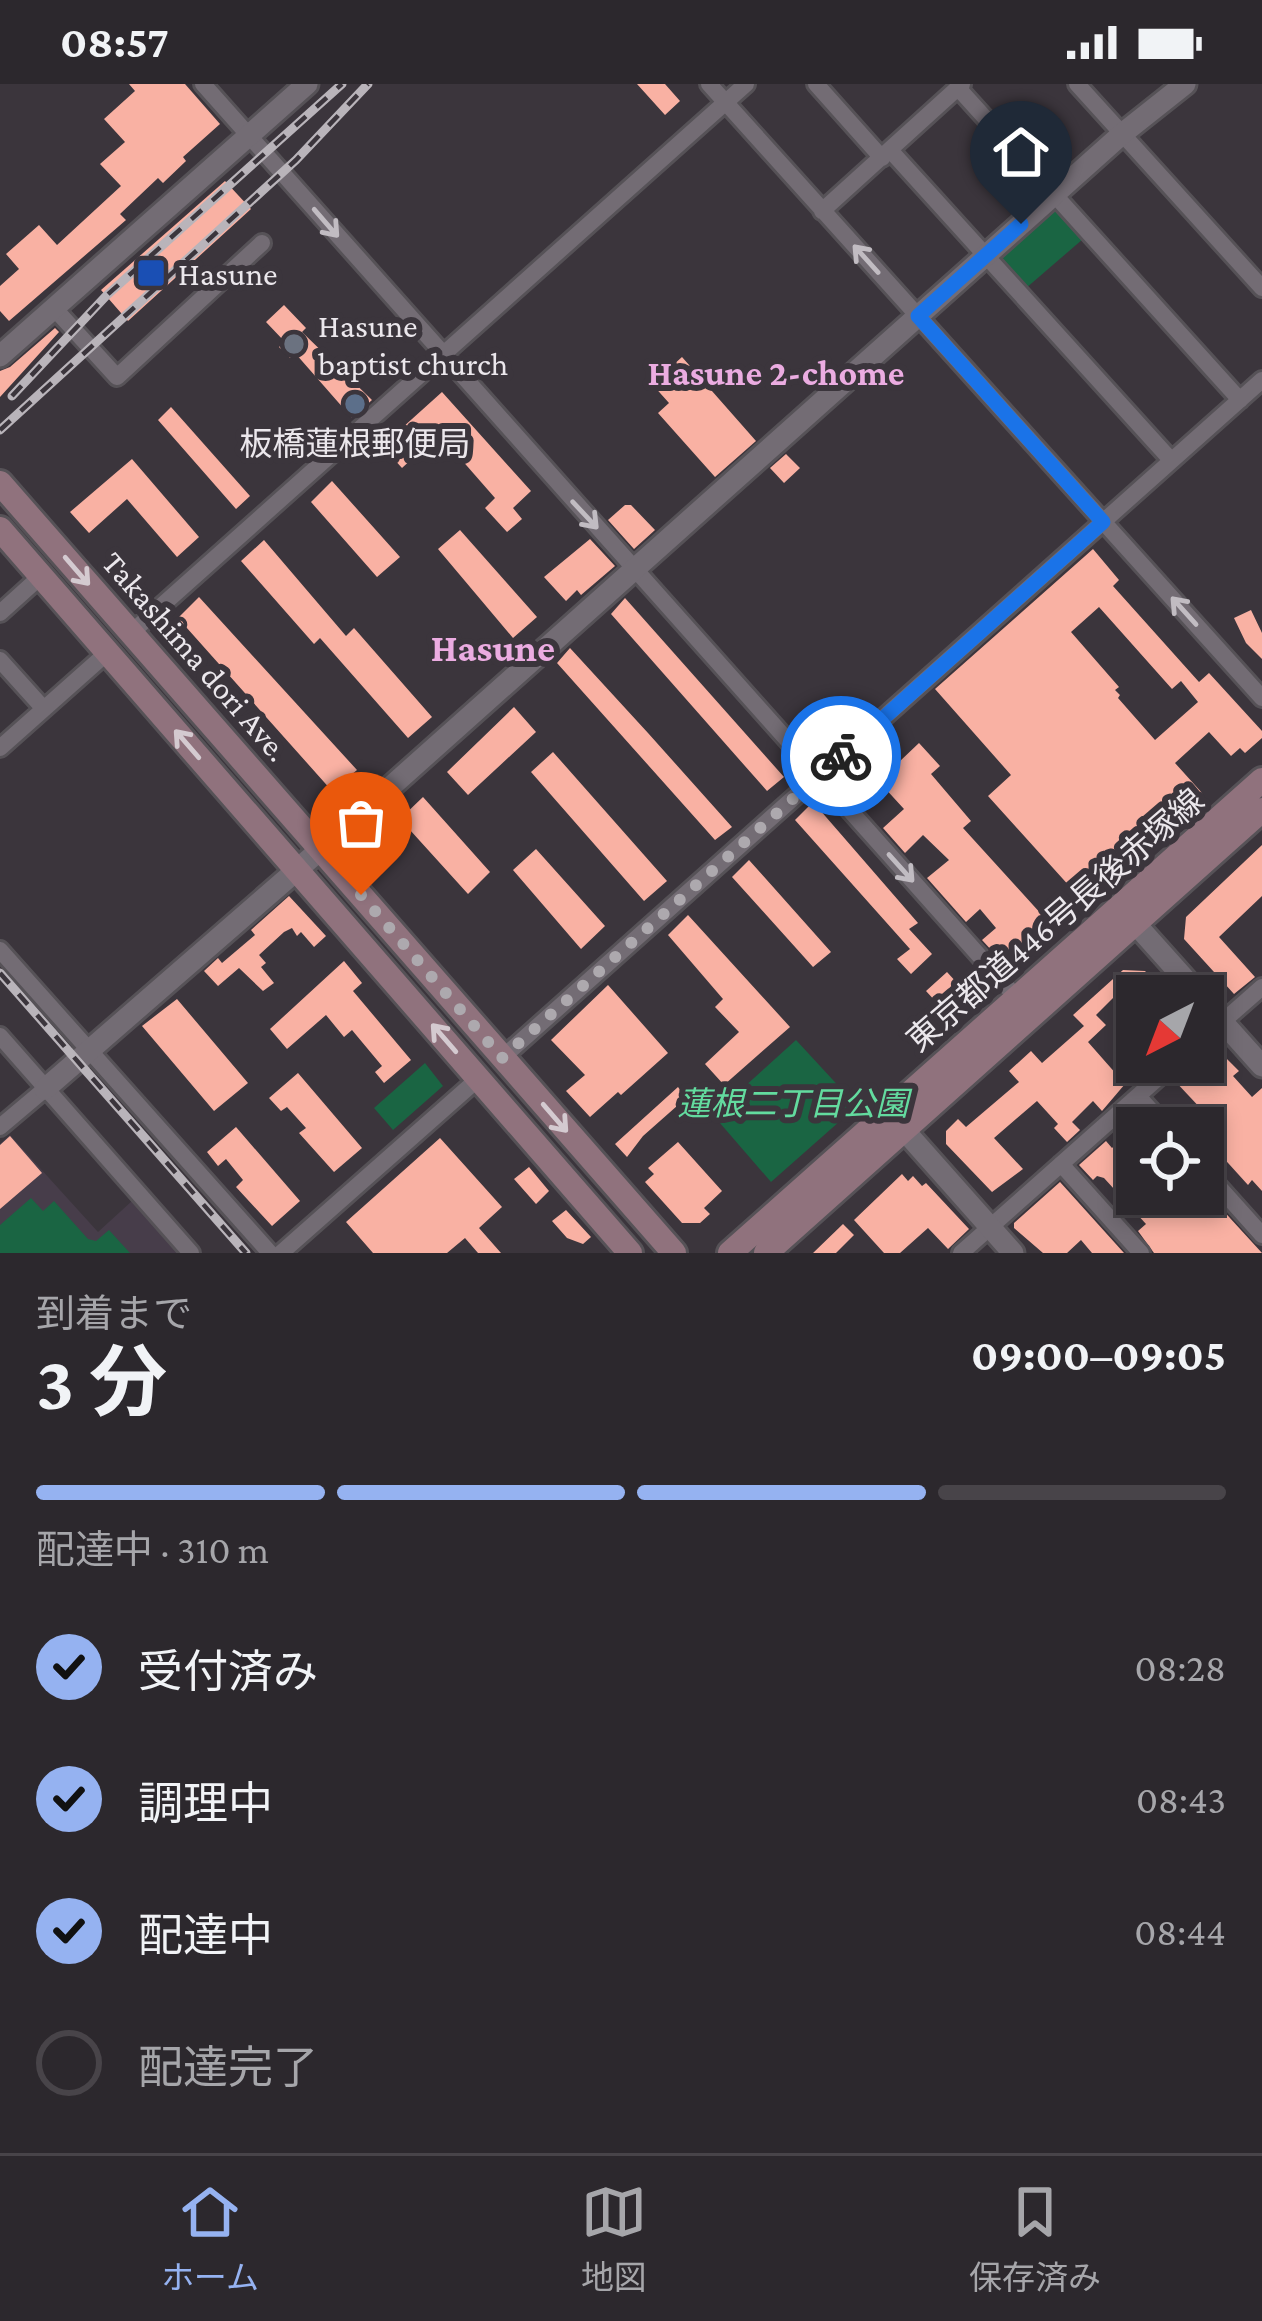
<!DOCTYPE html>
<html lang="ja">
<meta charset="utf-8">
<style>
:root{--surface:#2c282d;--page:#383439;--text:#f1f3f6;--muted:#a6a6aa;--line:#484449;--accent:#95b2f1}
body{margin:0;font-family:"Crimson Pro","Noto Sans JP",serif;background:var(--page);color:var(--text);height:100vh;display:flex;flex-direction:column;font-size:45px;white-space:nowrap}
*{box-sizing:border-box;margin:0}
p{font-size:39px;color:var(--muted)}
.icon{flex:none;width:66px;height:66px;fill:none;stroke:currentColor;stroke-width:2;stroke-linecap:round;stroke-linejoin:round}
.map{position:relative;height:1169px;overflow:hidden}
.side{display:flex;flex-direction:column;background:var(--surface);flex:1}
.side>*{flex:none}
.needle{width:78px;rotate:222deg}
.buttons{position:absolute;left:1116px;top:891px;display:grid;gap:24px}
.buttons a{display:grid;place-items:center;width:108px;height:108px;border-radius:0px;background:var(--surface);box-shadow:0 6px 18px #0003,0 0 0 3px var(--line);font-size:60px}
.pin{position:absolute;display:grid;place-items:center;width:102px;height:102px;color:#fff;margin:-123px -51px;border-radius:50% 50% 50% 0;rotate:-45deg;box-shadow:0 0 12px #0007}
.pin .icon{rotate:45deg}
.courier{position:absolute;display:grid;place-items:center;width:120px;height:120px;margin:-60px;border:9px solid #1a73e8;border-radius:50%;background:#fff;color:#222;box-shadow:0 3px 15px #0007}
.overview em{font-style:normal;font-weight:700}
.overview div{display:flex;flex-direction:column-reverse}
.overview{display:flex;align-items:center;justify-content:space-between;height:204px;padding:0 36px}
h1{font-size:78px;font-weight:700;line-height:90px}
.bar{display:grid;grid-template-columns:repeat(4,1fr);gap:18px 12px;align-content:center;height:144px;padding:0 36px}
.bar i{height:15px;border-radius:9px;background:var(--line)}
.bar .current{background:var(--accent)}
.bar p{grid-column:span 4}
ol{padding:0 36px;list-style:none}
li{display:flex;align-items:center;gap:36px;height:132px}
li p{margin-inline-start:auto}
li .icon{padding:12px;border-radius:50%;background:var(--accent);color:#111;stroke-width:4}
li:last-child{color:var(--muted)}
li i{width:66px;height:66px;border:6px solid var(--line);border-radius:50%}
.status{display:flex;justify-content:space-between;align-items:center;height:84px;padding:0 60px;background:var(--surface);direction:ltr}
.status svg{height:33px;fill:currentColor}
.menu{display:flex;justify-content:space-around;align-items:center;height:168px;border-top:3px solid var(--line);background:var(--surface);font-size:33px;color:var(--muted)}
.menu a{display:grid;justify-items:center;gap:6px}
.menu .current{color:var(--accent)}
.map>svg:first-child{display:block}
</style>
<div class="status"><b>08:57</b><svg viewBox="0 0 49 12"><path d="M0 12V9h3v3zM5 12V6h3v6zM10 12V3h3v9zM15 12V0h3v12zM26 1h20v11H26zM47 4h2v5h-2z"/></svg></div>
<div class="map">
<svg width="1262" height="1169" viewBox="0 0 1262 1169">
<rect width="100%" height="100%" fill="#3b353c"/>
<path fill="#473d4a" d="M10,1051l88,97 34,-31 47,52h-179v-109z"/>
<path fill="#1a6543" d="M1052,126l6,1 25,28 -58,50 -25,-28 3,-9z
M796,956l61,66 -86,76 -58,-67z
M425,979l18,23 -50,44 -19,-22z
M31,1114l12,13 11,-10 34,38 8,2 13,-11 21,23h-130v-28z"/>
<path fill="#f9b1a3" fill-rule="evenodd" d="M129,0h56l35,40 -37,33 3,4 -23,22 -5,-5 -38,36 6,6 -117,101 -9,-10v-25l19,-17 -13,-15 33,-29 18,20 64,-59 -21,-22 25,-22 -21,-23 31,-28z
M637,0h28l15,17 -15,14z
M225,97l26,28 -123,112 -27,-31z
M284,221l22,23 -4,4 70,68 -20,18 -57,-65 -5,5 -11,-11 6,-5 -19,-20z
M55,244l4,4 -59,65v-26l10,-4z
M682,273l74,84 -41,36 -57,-64 11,-10 -17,-19z
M442,308l89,99 -18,17 9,11 -15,13 -22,-24 10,-10 -56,-64 -37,34 -20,-22z
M171,323l79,89 -14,13 -78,-89z
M786,370l14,14 -16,15 -14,-15z
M132,375l67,78 -22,20 -50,-58 -38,34 -19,-21z
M332,397l68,76 -23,20 -66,-75z
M625,421h6l24,25 -21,19 -26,-29z
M460,446l77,87 -24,21 -75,-89z
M590,455l25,27 -34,29 -4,-5 -11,11 -22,-24z
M264,456l82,96 8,-8 78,89 -24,21 -88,-100 -6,6 -73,-83z
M1093,465l26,31 -6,6 86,96 10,-9 53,58v7l-17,15 -5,-5 -9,8 -22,-24 -34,31 28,31 -62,58 -60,47 -93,-103 23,-21 -76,-86zM1099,523l73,82 9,-8 17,21 -43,38 -37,-42 2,-3 -5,-5 4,-3 -48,-55z
M199,513l158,173 -25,21 -154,-173z
M625,514l159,179 -17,14 -156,-177z
M1251,526l11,23v26l-16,-16 -12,-25z
M570,564l78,85 84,94 -17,13 -158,-177z
M514,623l22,25 -68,63 -21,-23z
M919,659l21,23 -9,8 40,47 -8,7 89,98 -46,40 -24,-26 14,-12 -16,-19 -14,13 -39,-44 22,-18 -26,-25 -18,18 -22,-25 21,-19 -33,-36 -20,19 -14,-16 14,-13 6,7 26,-25 16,17z
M553,668l114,129 -23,20 -113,-129z
M423,713l67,75 -22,22 -68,-75z
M813,718l105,121 -9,6 23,25 -21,20 -14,-15 13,-10 -115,-129z
M1262,761v51l-43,41 36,40 -21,17 -50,-55 2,-22z
M536,765l69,77 -24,23 -68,-79z
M749,776l82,92 -18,15 -81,-90z
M289,812l37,40 -12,11 -13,-15 -4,4 -5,-8 -8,4 -25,23 7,8 -5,4 13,16 -11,8 -24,-23 -21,18 -14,-15 14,-13 4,5 33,-28 -4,-5z
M688,831l102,112 -66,58 -19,-21 34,-32 -24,-25 8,-8 -55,-64z
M344,877l18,22 -9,8 58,69 -27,23 -9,-11 7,-6 -30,-36 -8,7 -18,-22 -39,34 -17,-20z
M1123,886l22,1 24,25 -40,-2 -4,4 -6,-6 -23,23 10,10 -18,17 37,42 -23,27 -9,-10 -21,21 8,8 -13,12 -13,-14 4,-4 -21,-23 -43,37 29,31 -31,23 -46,-48v-13l12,-12 8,8 53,-45 -10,-11 22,-20 11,12 42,-37 -11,-11z
M947,888l21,23 -20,20 -22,-24z
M608,901l60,68 -47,42 -3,-3 -28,25 -24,-26 19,-16 -34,-35z
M177,915l71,84 -34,28 -72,-85z
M1225,973l14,14 -6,5 19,21 10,-9v103l-10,-11 -4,5 -29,-32 -8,7 -5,-3 -3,-29h-18l19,-16 -30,-32 10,-8 18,7z
M298,989l64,75 -28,24 -35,-39 7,-5 -19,-21 -6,4 -12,-13z
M678,1003l8,11 -43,38 -16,21 -12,-13z
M1137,1041v69h71l54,59h-108l-16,-22 8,-7 -42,-46 -7,-2 -4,4 -14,-15 27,-24 6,7z
M236,1043l64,74 -28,25 -36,-39 7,-7 -17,-21 -8,7 -11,-14z
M10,1052l32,37 -42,36v-64z
M440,1054l62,69 -23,21 22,25h-23l-13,-15 -18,15h-74l-27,-31z
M678,1058l44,49 -18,17 6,6 -10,9h-18l-37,-41 9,-8 -6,-6z
M529,1083l20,24 -13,13 -22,-25z
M902,1090l6,7 5,-5 9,10 4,-3 43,46 -21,20 -20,-21 -28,25h-16l-30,-33z
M1060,1098l64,71h-32l-11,-13 -14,13h-24l-29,-25v-5z
M566,1126l25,27 -8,7 -16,-6 -15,-17z
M843,1140l11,11 -18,18h-23z"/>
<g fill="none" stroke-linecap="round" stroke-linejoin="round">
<g stroke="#565257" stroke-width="22">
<path id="minor" d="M203,0l813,913
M709,0l553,614
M816,0l66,74
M1077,0l185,204
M958,4l282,312
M890,66l281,310
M822,127l140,-127
M54,224l63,69 145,-134
M0,529l41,-37
M131,549l615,-549
M0,576l44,49
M0,664l108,-96
M0,866l270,303
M0,952l191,217
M1203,955l59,-52
M502,974l760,-678
M1138,1012l29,32
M0,1043l45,-38
M1061,1080l80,89
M1203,1085l59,66
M281,1169l198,-175
M961,1169l215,-191"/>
</g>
<g stroke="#565257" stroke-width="27">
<path id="tertiary" d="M0,272l307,-272
M1124,827l76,85
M1203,916l59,66
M45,1005l276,-240 801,-715 63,-50
M904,1046l109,123"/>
</g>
<g stroke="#565257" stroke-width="30">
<path id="secondary" d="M0,399l674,770
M0,445l630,724
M730,1169l532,-473
M766,1169l496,-443"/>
</g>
<use href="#minor" stroke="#736c74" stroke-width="16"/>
<use href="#tertiary" stroke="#736c74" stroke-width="21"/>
<use href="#secondary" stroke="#90727d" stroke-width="24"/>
<g stroke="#b9b4ba" stroke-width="9">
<path id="rail" d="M12,312l94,-100 236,-212
M0,346l296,-270 72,-76
M0,889l246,280"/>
</g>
<use href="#rail" stroke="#3b353c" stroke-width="4.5" stroke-dasharray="14" stroke-linecap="butt"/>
</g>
<defs><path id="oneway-shaft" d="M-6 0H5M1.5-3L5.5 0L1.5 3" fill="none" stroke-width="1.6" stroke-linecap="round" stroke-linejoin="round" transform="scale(3)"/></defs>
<g stroke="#c1bcc2">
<use href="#oneway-shaft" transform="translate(326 139) rotate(49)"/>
<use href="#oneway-shaft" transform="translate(866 175) rotate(-132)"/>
<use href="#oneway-shaft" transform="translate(585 431) rotate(47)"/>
<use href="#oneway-shaft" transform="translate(1184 527) rotate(-132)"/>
<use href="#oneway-shaft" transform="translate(901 784) rotate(48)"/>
</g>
<g stroke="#d4cad0">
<use href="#oneway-shaft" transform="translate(77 487) rotate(49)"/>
<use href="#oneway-shaft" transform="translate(187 660) rotate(-131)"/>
<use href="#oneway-shaft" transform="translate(444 954) rotate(-131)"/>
<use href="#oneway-shaft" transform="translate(555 1034) rotate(49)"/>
</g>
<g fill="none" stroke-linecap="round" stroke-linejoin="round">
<path stroke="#ada9ae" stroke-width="12" stroke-dasharray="0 21.6" d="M361,811l141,163 339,-302"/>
<path stroke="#1a73e8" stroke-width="15" d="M841,672l262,-234 -185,-206 103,-92"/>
</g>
<rect fill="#1a4fb4" stroke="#3b353c" stroke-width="4.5" x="136" y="174" width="30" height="30" rx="6"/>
<circle fill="#6b7280" stroke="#3b353c" stroke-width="4.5" cx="294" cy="260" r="12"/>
<circle fill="#5c6f8a" stroke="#3b353c" stroke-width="4.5" cx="355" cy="320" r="12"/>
<g text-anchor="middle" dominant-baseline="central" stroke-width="12" stroke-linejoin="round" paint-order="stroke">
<g font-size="33" fill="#ebe7ec" stroke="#3b353c" text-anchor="start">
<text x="178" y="189">Hasune</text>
<text x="318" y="241">Hasune<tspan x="318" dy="38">baptist church</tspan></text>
<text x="355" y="359" text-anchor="middle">板橋蓮根郵便局</text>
</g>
<g font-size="33" fill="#ebe7ec" stroke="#3b353c">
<text transform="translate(196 572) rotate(49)">Takashima dori Ave.</text>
<text transform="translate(1055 836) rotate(-41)">東京都道446号長後赤塚線</text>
</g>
<g font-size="33" font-style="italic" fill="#63db9f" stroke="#3b353c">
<text x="793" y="1019">蓮根二丁目公園</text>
</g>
<g font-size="36" font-weight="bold" fill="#ebace1" stroke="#3b353c">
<text x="776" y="289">Hasune 2-chome</text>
</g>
<g font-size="39" font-weight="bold" fill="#ebace1" stroke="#3b353c">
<text x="493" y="563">Hasune</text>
</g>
</g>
</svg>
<div class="buttons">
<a><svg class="needle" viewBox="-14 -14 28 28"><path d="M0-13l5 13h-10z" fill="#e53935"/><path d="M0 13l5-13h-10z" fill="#a6a6aa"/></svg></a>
<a><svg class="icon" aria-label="locate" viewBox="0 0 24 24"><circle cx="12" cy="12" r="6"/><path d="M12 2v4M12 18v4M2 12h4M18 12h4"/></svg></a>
</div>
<div class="pin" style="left:361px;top:811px;background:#ea580c"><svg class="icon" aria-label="bag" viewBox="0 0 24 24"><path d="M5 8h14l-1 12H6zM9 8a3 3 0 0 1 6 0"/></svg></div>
<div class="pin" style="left:1021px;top:140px;background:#1f2937"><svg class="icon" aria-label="home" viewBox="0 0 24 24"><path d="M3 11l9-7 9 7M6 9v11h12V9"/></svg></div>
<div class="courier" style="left:841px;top:672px"><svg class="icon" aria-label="bike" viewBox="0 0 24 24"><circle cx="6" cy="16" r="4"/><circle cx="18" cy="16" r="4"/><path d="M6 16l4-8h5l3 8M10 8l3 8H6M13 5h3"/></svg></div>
</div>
<section class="side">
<div class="overview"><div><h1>3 分</h1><p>到着まで</p></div><em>09:00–09:05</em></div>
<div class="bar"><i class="current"></i><i class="current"></i><i class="current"></i><i></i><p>配達中 · 310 m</p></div>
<ol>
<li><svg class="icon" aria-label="check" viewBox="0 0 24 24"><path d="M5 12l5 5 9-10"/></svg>受付済み<p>08:28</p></li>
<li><svg class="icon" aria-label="check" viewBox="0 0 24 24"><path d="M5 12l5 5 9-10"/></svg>調理中<p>08:43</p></li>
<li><svg class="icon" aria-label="check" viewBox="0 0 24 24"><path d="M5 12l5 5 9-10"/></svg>配達中<p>08:44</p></li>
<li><i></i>配達完了</li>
</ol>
</section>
<nav class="menu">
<a class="current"><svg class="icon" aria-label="home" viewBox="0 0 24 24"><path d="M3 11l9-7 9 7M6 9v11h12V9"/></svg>ホーム</a>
<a><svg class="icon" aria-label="map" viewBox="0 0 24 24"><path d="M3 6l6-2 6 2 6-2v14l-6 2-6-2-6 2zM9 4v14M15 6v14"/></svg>地図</a>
<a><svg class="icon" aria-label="saved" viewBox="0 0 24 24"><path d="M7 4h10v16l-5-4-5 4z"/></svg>保存済み</a>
</nav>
